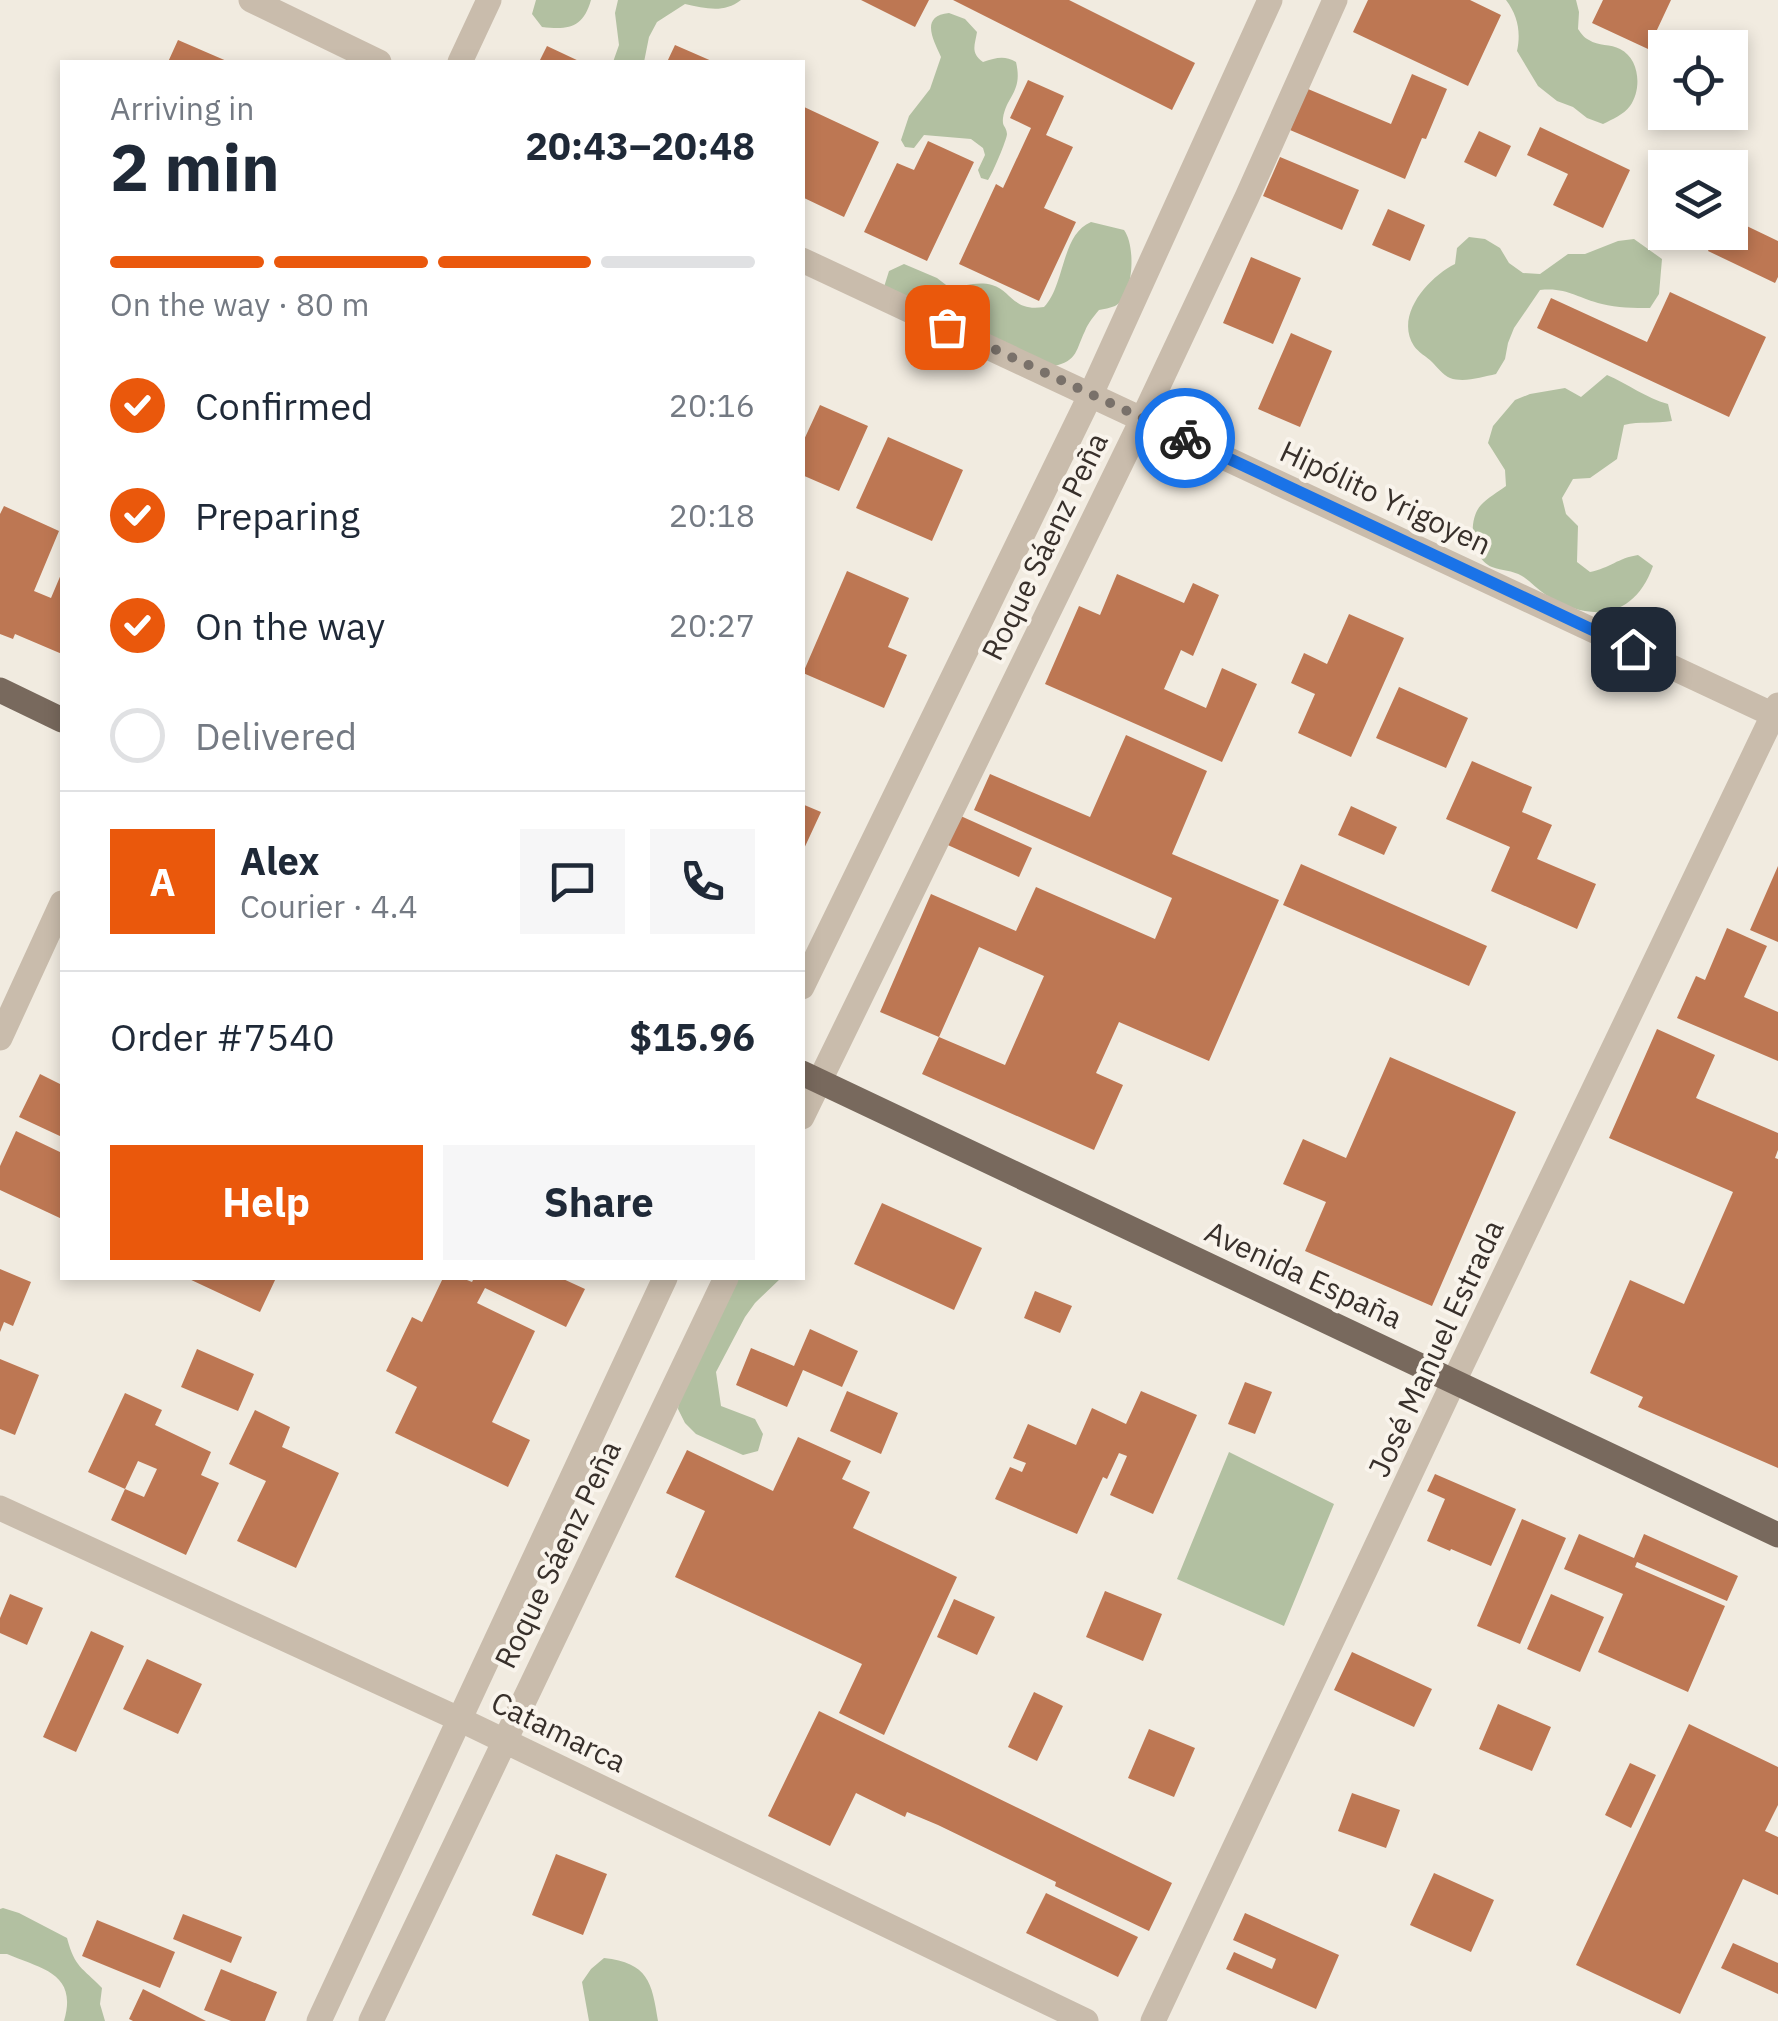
<!DOCTYPE html>
<meta charset="utf-8">
<style>
:root{--surface:#fff;--page:#f6f6f7;--text:#1f2937;--muted:#747a83;--line:#e0e1e3;--accent:#ea580c}
body{margin:0;font-family:"IBM Plex Sans",sans-serif;background:var(--page);color:var(--text);height:100vh;display:flex;flex-direction:column;font-size:38px;white-space:nowrap}
*{box-sizing:border-box;margin:0}
p{font-size:32px;color:var(--muted)}
.icon{flex:none;width:55px;height:55px;fill:none;stroke:currentColor;stroke-width:2;stroke-linecap:round;stroke-linejoin:round}
.map{position:relative;flex:1;overflow:hidden}
.sheet{position:absolute;left:60px;top:60px;width:745px;height:1220px;display:flex;flex-direction:column;background:var(--surface);border-radius:0px;box-shadow:0 5px 15px #0003}
.sheet>*{flex:none}
.controls{position:absolute;left:1648px;top:30px;display:grid;gap:20px}
.controls a{display:grid;place-items:center;width:100px;height:100px;border-radius:0px;background:var(--surface);box-shadow:0 5px 15px #0003;font-size:50px}
.pin{position:absolute;display:grid;place-items:center;width:85px;height:85px;color:#fff;margin:-42px;border-radius:20px;box-shadow:0 5px 15px #0006}
.courier{position:absolute;display:grid;place-items:center;width:100px;height:100px;margin:-50px;border:8px solid #1a73e8;border-radius:50%;background:#fff;color:#222;box-shadow:0 2px 12px #0007}
.summary em{font-style:normal;font-weight:700}
.summary div{display:flex;flex-direction:column-reverse}
.summary{display:flex;align-items:center;justify-content:space-between;height:170px;padding:0 50px}
h1{font-size:65px;font-weight:700;line-height:75px}
.bar{display:grid;grid-template-columns:repeat(4,1fr);gap:15px 10px;align-content:center;height:120px;padding:0 50px}
.bar i{height:12px;border-radius:8px;background:var(--line)}
.bar .active{background:var(--accent)}
.bar p{grid-column:span 4}
.line{display:flex;align-items:center;gap:25px;padding:0 50px;border-top:2px solid var(--line)}
.line div{flex:1}
.round{display:grid;place-items:center;flex:none;width:105px;height:105px;border-radius:0px;background:var(--page)}
ol{padding:0 50px;list-style:none}
li{display:flex;align-items:center;gap:30px;height:110px}
li p{margin-inline-start:auto}
li .icon{padding:10px;border-radius:50%;background:var(--accent);color:#fff;stroke-width:4}
li:last-child{color:var(--muted)}
li i{width:55px;height:55px;border:5px solid var(--line);border-radius:50%}
.button{display:flex;gap:20px;margin-top:auto;padding:20px 50px}
.button a{flex:1;height:115px;border-radius:0px;background:var(--accent);color:#fff;font-size:40px;font-weight:700;line-height:115px;text-align:center}
.button a+a{background:var(--page);color:var(--text)}
.map>svg:first-child{display:block}
</style>
<div class="map">
<svg width="1778" height="2021" viewBox="0 0 1778 2021">
<rect width="100%" height="100%" fill="#f1ebe0"/>
<path fill="#b2c0a1" d="M536,0h55c-8,28 -22,30 -49,27l-10,-13z
M618,0h123c-18,14 -36,8 -56,4l-28,18 -8,15 -5,25h-31l6,-17 -4,-32z
M1506,0h70l3,12 -1,17c3,4 6,9 11,11 9,6 22,4 31,9 20,10 22,40 10,57 -7,9 -17,13 -27,18l-16,-6 -14,-11 -16,-6 -19,-15 -21,-35c4,-19 1,-35 -11,-51z
M949,13l16,6 12,13c-2,13 -7,21 6,30 13,-4 21,-7 33,0 7,30 -9,33 -13,56 -1,10 3,7 4,16 0,5 -15,41 -19,46l-7,-2 -3,-8 7,-15 -2,-7 -12,-9 -47,-4 -10,13 -9,-1 -4,-7 8,-24 21,-27 11,-32c-7,-16 -22,-41 8,-44z
M1091,222l33,8c12,16 10,66 -9,76 -5,2 -11,3 -16,4 -5,6 -11,13 -14,21 -9,18 -7,30 -31,35l-170,-79 5,-16 15,-7 33,14 13,10c14,-2 28,-7 42,-3 20,6 21,27 52,22 21,-21 17,-73 47,-85z
M1469,237l16,2 15,9 9,15 14,10 17,1 28,-20h17l33,-13 16,-2 28,20 -3,35 -9,14c-16,0 -33,0 -48,-4 -25,-6 -35,-17 -62,-14l-26,38 -6,15 -3,16 -9,15c-14,3 -32,9 -46,4 -7,-3 -13,-11 -18,-16 -5,-5 -14,-10 -18,-16 -20,-31 15,-69 41,-82l2,-16z
M1607,375c21,9 39,23 61,29l4,17c-17,3 -32,0 -48,4l-7,34 -27,19 -17,1 -11,19 4,16 12,12 -1,36 13,10c20,-4 28,-14 48,-17l15,11c-19,53 -62,57 -107,29 -9,-6 -16,-14 -24,-19 -10,-6 -20,-5 -30,-9 -21,-9 -25,-47 -11,-62 6,-7 17,-13 25,-19l-1,-16 -17,-27 5,-17 22,-26 15,-6 35,-6 16,9z
M727,1278h54l-26,25 -10,14 -29,55 5,34 34,13 8,15 -5,17 -15,4 -47,-21 -11,-11 -7,-14 2,-17z
M1229,1452l105,52 -50,122 -107,-47z
M3,1908l16,5 48,25c8,30 15,29 35,50l-2,16 5,17h-41c14,-48 -22,-52 -57,-67h-7v-45z
M604,1958c44,5 48,24 54,63h-69l-7,-39 9,-13z"/>
<path fill="#bd7753" fill-rule="evenodd" d="M861,0h68l-14,27z
M953,0h116l126,63 -23,47z
M1368,0h102l31,15 -33,71 -115,-54z
M1603,0h68l-23,49 -56,-26z
M178,40l51,22h-61z
M675,45l39,17h-47z
M547,46l34,16h-42z
M1412,74l35,15 -21,50 -4,-1 -17,41 -115,-49 18,-41 83,35z
M1028,80l36,16 -18,39 27,12 -29,61 32,14 -37,79 -80,-37 37,-80 7,4 28,-60 -21,-10z
M802,106l77,36 -35,75 -42,-20 2,-33 -2,-1z
M1540,127l90,43 -27,58 -50,-23 15,-31 -41,-19z
M1479,131l32,15 -15,31 -32,-15z
M928,141l46,21 -47,99 -63,-29 33,-69 17,7z
M1280,157l79,33 -17,40 -79,-34z
M1388,209l37,16 -15,36 -38,-16z
M1730,218l48,23v36l-3,6 -67,-32 9,-19h13z
M1251,257l50,21 -28,66 -50,-21z
M1670,292l96,45 -37,80 -192,-89 14,-30 96,44z
M1291,333l41,18 -32,76 -42,-18z
M820,405l48,21 -29,65 -37,-16v-31z
M888,437l75,33 -31,71 -76,-33z
M4,506l55,25 -25,60 17,7 11,-26v82l-47,-20 -2,5 -13,-5v-120z
M847,571l62,27 -21,49 19,8 -23,53 -81,-35z
M1117,574l67,29 9,-20 26,12 -26,61 -12,-6 -17,39 42,19 16,-40 35,16 -35,78 -177,-78 34,-78 21,9z
M1349,614l55,24 -53,119 -53,-24 17,-39 -24,-11 13,-30 23,11z
M1399,687l69,31 -22,50 -70,-30z
M1126,735l81,36 -35,83 107,46 -70,161 -90,-39 -23,51 27,12 -29,65 -172,-76 17,-37 -59,-25 51,-118 85,37 20,-44 119,52 17,-41 -198,-88 16,-36 100,43zM979,947l65,29 -39,89 -66,-28z
M1472,761l60,26 -10,25 30,13 -15,34 59,25 -19,45 -86,-38 19,-44 -64,-28z
M802,804l19,8 -19,41z
M1351,806l46,21 -13,28 -46,-20z
M954,813l78,35 -13,29 -78,-35z
M1301,864l186,82 -18,40 -186,-81z
M1778,866v76l-28,-12z
M1727,928l40,18 -23,51 34,15v49l-101,-43 19,-42 9,4z
M1657,1029l58,26 -19,43 82,35v17l-3,8 3,1v309l-140,-61 5,-10 -53,-24 40,-93 54,24 49,-112 -124,-54z
M1390,1057l126,55 -84,194 -127,-55 21,-49 -43,-18 20,-45 43,19z
M40,1074l22,11v52l-43,-20z
M16,1131l46,22v66l-62,-29v-24z
M882,1203l100,45 -28,62 -100,-46z
M0,1269l31,13 -18,44 -9,-4 -4,10z
M187,1278h89l-16,34z
M443,1278h19l10,4 2,-4h87l24,11 -19,38 -81,-39 -8,15 58,28 -43,91 38,18 -22,47 -113,-54 22,-46 -31,-16 26,-54 10,5z
M1035,1291l37,15 -12,27 -36,-15z
M810,1329l48,22 -16,36 -39,-17 -16,37 -51,-22 15,-37 43,18z
M197,1349l57,25 -16,37 -57,-24z
M0,1359l39,16 -24,60 -15,-6z
M1245,1382l27,10 -17,42 -27,-10z
M847,1391l51,22 -17,41 -51,-23z
M1141,1391l56,24 -44,99 -43,-19 17,-39 -8,-3 -12,26 -4,-2 -26,57 -82,-35 15,-32 12,5 4,-9 -13,-5 15,-34 48,21 16,-37 34,16z
M125,1393l37,17 -7,15 56,27 -10,23 18,8 -33,72 -75,-35 14,-31 19,8 13,-28 -19,-8 -13,28 -37,-17z
M255,1410l35,17 -8,20 57,26 -43,95 -59,-27 29,-60 -37,-17z
M798,1437l53,24 -9,18 28,13 -17,36 104,49 -73,158 -45,-22 23,-49 -187,-87 30,-66 -39,-18 21,-43 86,41z
M1435,1474l81,35 -25,57 -40,-17 -1,2 -23,-10 18,-42 -18,-8z
M1522,1519l44,19 -46,106 -43,-18z
M1579,1534l55,24 10,-24 94,42 -11,25 -90,-39 -2,5 90,39 -37,86 -90,-40 25,-58 -59,-25z
M1105,1591l57,23 -19,47 -57,-24z
M10,1594l33,14 -16,37 -27,-12v-15z
M1551,1594l53,23 -24,55 -53,-23z
M954,1599l41,18 -18,38 -40,-18z
M91,1631l33,15 -48,106 -33,-15z
M1352,1652l80,37 -18,38 -80,-37z
M147,1659l55,25 -24,50 -55,-25z
M1034,1692l29,14 -26,55 -29,-14z
M1498,1704l53,23 -19,44 -53,-22z
M819,1711l353,172 -23,48 -94,-45 1,-4 -118,-57 -31,-13 -2,5 -49,-24 -26,53 -62,-30z
M1689,1724l89,43v38l-13,26 13,6v58l-35,-16 -63,135 -104,-49z
M1149,1729l46,19 -21,49 -46,-19z
M1630,1763l26,12 -25,53 -26,-13z
M1352,1793l48,17 -14,38 -48,-17z
M556,1854l51,20 -24,61 -51,-20z
M1434,1873l60,27 -23,52 -61,-27z
M1046,1893l92,44 -20,40 -92,-44z
M1245,1913l94,42 -23,54 -90,-40 8,-17 38,17 4,-10 -43,-19z
M183,1914l59,23 -11,26 -58,-24z
M97,1920l78,32 -15,36 -78,-32z
M1733,1943l45,20v31l-57,-26z
M221,1969l56,23 -12,29h-34l-27,-11z
M143,1989l63,32h-73l-4,-2z"/>
<g fill="none" stroke-linecap="round" stroke-linejoin="round">
<path stroke="#c9bcac" stroke-width="25" d="M251,0l128,62
M460,62l29,-62
M802,260l976,457
M802,987l289,-593 179,-394
M0,1038l62,-135
M802,1117l341,-699 104,-221 88,-197
M0,1508l461,212 625,301
M319,2021l346,-743
M371,2021l355,-743
M1153,2021l301,-640 324,-676"/>
<path stroke="#78695d" stroke-width="25" d="M0,690l62,30
M802,1073l976,462"/>
</g>
<g fill="none" stroke-linecap="round" stroke-linejoin="round">
<path stroke="#79716a" stroke-width="10" stroke-dasharray="0 18" d="M947,327l238,111"/>
<path stroke="#1a73e8" stroke-width="12" d="M1185,438l448,211"/>
</g>
<g text-anchor="middle" dominant-baseline="central" stroke-width="8" stroke-linejoin="round" paint-order="stroke">
<g font-size="30" fill="#38302b" stroke="#f9f4ec">
<text transform="translate(1386 497) rotate(25)">Hipólito Yrigoyen</text>
<text transform="translate(1044 546) rotate(-64)">Roque Sáenz Peña</text>
<text transform="translate(1304 1274) rotate(25)">Avenida España</text>
<text transform="translate(1435 1348) rotate(-65)">José Manuel Estrada</text>
<text transform="translate(557 1554) rotate(-64)">Roque Sáenz Peña</text>
<text transform="translate(559 1731) rotate(26)">Catamarca</text>
</g>
</g>
</svg>
<div class="controls">
<a><svg class="icon" aria-label="locate" viewBox="0 0 24 24"><circle cx="12" cy="12" r="6"/><path d="M12 2v4M12 18v4M2 12h4M18 12h4"/></svg></a>
<a><svg class="icon" aria-label="layers" viewBox="0 0 24 24"><path d="M12 4l9 5-9 5-9-5zM3 14l9 5 9-5"/></svg></a>
</div>
<div class="pin" style="left:947px;top:327px;background:#ea580c"><svg class="icon" aria-label="bag" viewBox="0 0 24 24"><path d="M5 8h14l-1 12H6zM9 8a3 3 0 0 1 6 0"/></svg></div>
<div class="pin" style="left:1633px;top:649px;background:#1f2937"><svg class="icon" aria-label="home" viewBox="0 0 24 24"><path d="M3 11l9-7 9 7M6 9v11h12V9"/></svg></div>
<div class="courier" style="left:1185px;top:438px"><svg class="icon" aria-label="bike" viewBox="0 0 24 24"><circle cx="6" cy="16" r="4"/><circle cx="18" cy="16" r="4"/><path d="M6 16l4-8h5l3 8M10 8l3 8H6M13 5h3"/></svg></div>
<section class="sheet">
<div class="summary"><div><h1>2 min</h1><p>Arriving in</p></div><em>20:43–20:48</em></div>
<div class="bar"><i class="active"></i><i class="active"></i><i class="active"></i><i></i><p>On the way · 80 m</p></div>
<ol>
<li><svg class="icon" aria-label="check" viewBox="0 0 24 24"><path d="M5 12l5 5 9-10"/></svg>Confirmed<p>20:16</p></li>
<li><svg class="icon" aria-label="check" viewBox="0 0 24 24"><path d="M5 12l5 5 9-10"/></svg>Preparing<p>20:18</p></li>
<li><svg class="icon" aria-label="check" viewBox="0 0 24 24"><path d="M5 12l5 5 9-10"/></svg>On the way<p>20:27</p></li>
<li><i></i>Delivered</li>
</ol>
<div class="line" style="height:180px"><b class="round" style="background:var(--accent);color:#fff">A</b><div><b>Alex</b><p>Courier · 4.4</p></div><a class="round"><svg class="icon" aria-label="chat" viewBox="0 0 24 24"><path d="M4 5h16v11H9l-5 4z"/></svg></a><a class="round"><svg class="icon" aria-label="phone" viewBox="0 0 24 24"><path d="M5 4h4l2 5-3 2q2 4 5 5l2-3 5 2v4C11 20 4 13 5 4z"/></svg></a></div>
<div class="line" style="height:130px"><div>Order #7540</div><b>$15.96</b></div>
<div class="button"><a>Help</a><a>Share</a></div>
</section>
</div>
